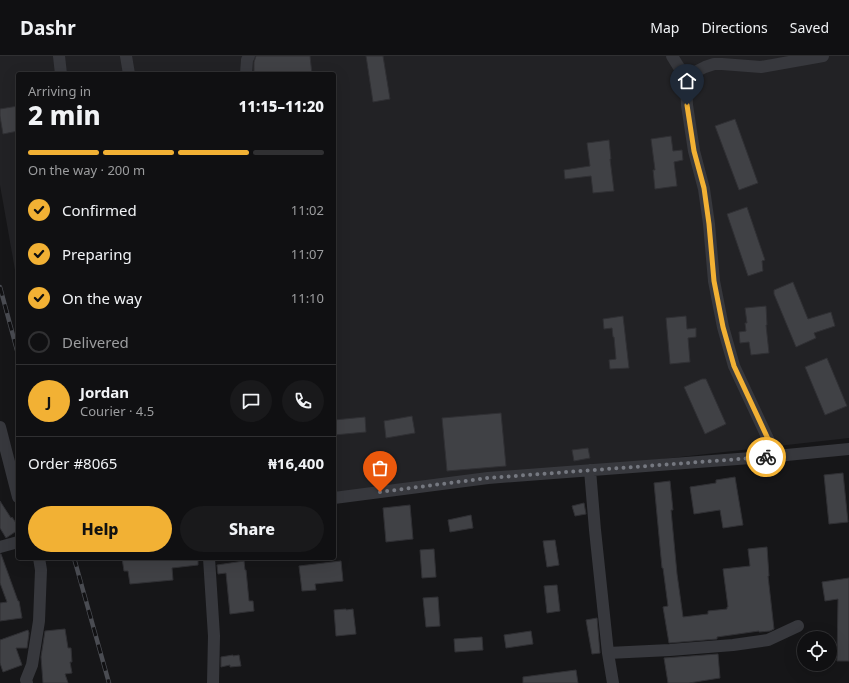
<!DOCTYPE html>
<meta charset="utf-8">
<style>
:root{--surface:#101012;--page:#19191b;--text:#f1f3f6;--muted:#9c9d9f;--line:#303032;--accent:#f2b134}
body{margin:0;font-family:"Noto Sans",sans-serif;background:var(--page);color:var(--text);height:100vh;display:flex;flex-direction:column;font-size:15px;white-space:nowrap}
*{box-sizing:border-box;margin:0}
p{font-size:13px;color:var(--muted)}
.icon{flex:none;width:22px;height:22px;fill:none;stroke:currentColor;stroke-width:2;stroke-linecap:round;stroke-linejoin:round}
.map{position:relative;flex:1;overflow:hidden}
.details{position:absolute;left:16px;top:16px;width:320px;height:488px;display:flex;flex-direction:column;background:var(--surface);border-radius:4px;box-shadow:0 4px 16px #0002,0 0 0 1px var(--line)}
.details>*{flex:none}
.fabs{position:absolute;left:797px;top:575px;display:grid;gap:8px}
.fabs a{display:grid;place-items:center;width:40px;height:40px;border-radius:50%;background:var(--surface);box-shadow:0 4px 16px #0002,0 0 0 1px var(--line);font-size:20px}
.pin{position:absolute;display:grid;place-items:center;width:34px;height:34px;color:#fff;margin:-41px -17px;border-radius:50% 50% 50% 0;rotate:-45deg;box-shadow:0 0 4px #0007}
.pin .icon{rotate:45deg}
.courier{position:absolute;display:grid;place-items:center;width:40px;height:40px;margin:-20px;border:3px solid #f2b134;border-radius:50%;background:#fff;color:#222;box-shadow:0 1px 5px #0007}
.summary em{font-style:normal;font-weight:800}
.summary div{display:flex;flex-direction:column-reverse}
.summary{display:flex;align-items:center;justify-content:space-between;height:68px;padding:0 12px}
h1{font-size:26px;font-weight:800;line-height:30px}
.bar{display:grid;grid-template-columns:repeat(4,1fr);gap:6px 4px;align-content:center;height:48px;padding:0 12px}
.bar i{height:5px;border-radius:3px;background:var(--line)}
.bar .current{background:var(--accent)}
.bar p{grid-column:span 4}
.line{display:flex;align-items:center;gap:10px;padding:0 12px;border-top:1px solid var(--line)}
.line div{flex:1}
.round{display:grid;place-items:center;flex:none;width:42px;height:42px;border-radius:21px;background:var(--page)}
ol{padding:0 12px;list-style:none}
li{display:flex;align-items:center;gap:12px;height:44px}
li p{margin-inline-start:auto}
li .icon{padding:4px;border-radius:50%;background:var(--accent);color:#111;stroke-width:4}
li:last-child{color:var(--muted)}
li i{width:22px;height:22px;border:2px solid var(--line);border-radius:50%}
.primary-button{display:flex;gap:8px;margin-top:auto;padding:8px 12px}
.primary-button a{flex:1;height:46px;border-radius:24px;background:var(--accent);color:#111;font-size:16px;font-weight:800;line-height:46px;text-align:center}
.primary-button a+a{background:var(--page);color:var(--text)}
header{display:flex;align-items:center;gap:24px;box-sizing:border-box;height:56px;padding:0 20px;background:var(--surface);border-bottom:1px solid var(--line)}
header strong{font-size:19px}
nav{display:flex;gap:22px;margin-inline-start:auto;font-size:14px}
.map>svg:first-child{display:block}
</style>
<header>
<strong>Dashr</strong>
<nav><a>Map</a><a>Directions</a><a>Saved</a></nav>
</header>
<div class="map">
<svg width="849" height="627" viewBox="0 0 849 627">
<rect width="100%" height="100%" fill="#161618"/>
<path fill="#222225" d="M0,0h849v382l-515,58v-422h-316v213l-18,-102z"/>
<path fill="#404145" stroke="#303034" d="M256,0h54l2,18h-58v-12z
M366,0h17l7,43 -17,3z
M18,50v25l-15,3 -3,-18v-7z
M735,63l23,64 -19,7 -24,-64z
M671,80l2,15 9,-1 1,10 -9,2 3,24 -22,3 -2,-19h2l-4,-31z
M609,84l2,19h-1l4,32 -21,2 -2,-17 -26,3 -1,-9 26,-4 -3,-23z
M747,151l18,53 -3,1 1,10 -15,5 -21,-62z
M793,226l15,37 23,-7 4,14 -21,7 2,5 -20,9 -22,-53v-4z
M766,250l1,19h-1l3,28 -18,2 -2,-13 -9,1 -1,-11 7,-1 -1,-8h2l-2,-15z
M623,260l6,52 -19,1 -1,-9 7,-1 -2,-22h-1l-1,-9 -8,1 -1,-10z
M686,260l1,13 9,-1v9l-8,1 2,24 -20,2 -4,-46z
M827,302l20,48 -22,9 -20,-48z
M702,323h4l20,45 -21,10 -21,-47z
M501,357l5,53 -59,5 -5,-53z
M412,360l3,17 -29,5 -2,-17z
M365,361l1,15 -32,3v-15z
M588,392l2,10 -16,3 -2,-11z
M843,417l5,49 -19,2 -5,-49z
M735,421l8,48 -20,3 -3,-18 -26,4 -4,-27 26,-4v-3z
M670,425l3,29h-2l6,64 6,43 25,-3v-3l19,-2v-2h1l-5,-38 27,-3 -2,-17 19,-2 2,29h-1l6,53 -4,2 -11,1v-1l-42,6v2l-48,4 -6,-36 5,-1 -5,-38h-1l-8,-85z
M0,445l11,17 1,-1 6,9v4l-12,8 -6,-10z
M584,447l2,11 -11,2 -3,-10z
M410,449l3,34 -27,3 -3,-34z
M471,459l2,13 -23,4 -2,-12z
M555,484l4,25 -12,2 -4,-26z
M434,493l2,28 -14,1 -2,-28z
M0,498h1l17,47h1l3,17 -22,3v-18l7,-1 -7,-19z
M122,502h24v1l14,-1h38v7l-26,3 1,12 -43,4 -2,-13h-4z
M244,505l1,9h1l3,31h4l1,10 -24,3 -4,-41 -8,1 -1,-9z
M341,505l2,20 -28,3 1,6 -14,1 -3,-25z
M849,522v83h-12l1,-62 -13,2 -3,-19z
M557,529l3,26 -13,2 -3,-27z
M438,541l2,29 -14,1 -3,-29z
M346,553v1l7,-1 3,25 -20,2 -2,-26z
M597,562l3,35 -8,1 -6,-34z
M65,573l3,19h3l1,14h-2l2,11 -7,1 3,9h-25l-2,-26 4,-26z
M28,574l1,3 -2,15h-11l6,17 -19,7 -3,-9v-23z
M531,575l2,13 -27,4 -2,-13z
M482,581l1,13 -28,2 -1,-13z
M718,598l2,24 -31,5h-21l-4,-25z
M233,599v1l6,-1 2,11 -11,1v-2l-9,2v-10z
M576,614l2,13h-55v-6z"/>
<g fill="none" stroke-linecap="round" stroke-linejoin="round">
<path stroke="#37383d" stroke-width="12" d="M59,0l2,18
M126,0l3,18
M672,0l13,21 1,5 1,23 7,46 10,38 5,35 5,57 9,46 11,39 42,90
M246,18l1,-14 2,-4
M685,21l20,-10 9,-3h8l39,3 62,-11
M0,371l18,70
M590,414l5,60 13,123 5,30
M334,442l154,-20 288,-22 73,-7
M0,491l18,-5
M209,502l5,78 -1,47
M608,597l62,-3 63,-5 35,-5 30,-14
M27,627l-1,-3 6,-15 7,-44 2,-51 -2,-12"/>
<g stroke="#4a4c52" stroke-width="4.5">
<path id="rail" d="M0,231l18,67
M74,502l35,125"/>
</g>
<use href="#rail" stroke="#111113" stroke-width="3" stroke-dasharray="9" stroke-linecap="butt"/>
</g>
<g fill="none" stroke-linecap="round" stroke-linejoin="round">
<path stroke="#757880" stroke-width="4" stroke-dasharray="0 7.2" d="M380,436l108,-14 278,-21"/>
<path stroke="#f2b134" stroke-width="5" d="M687,49l7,46 10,37 5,36 5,57 9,46 11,39 42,90 -10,1"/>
</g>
</svg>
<div class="fabs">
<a><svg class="icon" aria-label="locate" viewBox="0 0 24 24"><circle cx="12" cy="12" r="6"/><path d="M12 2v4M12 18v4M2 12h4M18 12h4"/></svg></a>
</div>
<div class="pin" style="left:380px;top:436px;background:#ea580c"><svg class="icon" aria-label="bag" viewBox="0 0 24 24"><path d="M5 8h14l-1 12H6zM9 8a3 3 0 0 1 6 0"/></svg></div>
<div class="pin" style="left:687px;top:49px;background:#1f2937"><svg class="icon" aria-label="home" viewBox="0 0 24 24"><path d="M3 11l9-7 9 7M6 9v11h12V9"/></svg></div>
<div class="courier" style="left:766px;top:401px"><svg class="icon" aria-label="bike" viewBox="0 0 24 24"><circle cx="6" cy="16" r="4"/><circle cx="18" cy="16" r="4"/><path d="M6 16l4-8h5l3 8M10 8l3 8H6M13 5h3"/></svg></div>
<section class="details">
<div class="summary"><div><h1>2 min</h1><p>Arriving in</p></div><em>11:15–11:20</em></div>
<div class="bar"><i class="current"></i><i class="current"></i><i class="current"></i><i></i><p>On the way · 200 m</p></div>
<ol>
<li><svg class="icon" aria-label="check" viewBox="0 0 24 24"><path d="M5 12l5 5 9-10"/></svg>Confirmed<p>11:02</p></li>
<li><svg class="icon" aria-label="check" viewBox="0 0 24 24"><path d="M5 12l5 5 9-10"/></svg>Preparing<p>11:07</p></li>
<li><svg class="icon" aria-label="check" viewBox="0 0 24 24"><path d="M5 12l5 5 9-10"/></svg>On the way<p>11:10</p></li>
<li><i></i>Delivered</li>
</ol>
<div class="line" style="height:72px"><b class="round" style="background:var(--accent);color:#111">J</b><div><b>Jordan</b><p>Courier · 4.5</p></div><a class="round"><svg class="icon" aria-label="chat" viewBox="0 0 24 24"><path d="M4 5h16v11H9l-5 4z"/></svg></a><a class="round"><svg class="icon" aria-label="phone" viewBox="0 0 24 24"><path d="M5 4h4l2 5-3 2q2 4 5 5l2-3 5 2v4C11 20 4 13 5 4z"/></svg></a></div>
<div class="line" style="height:52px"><div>Order #8065</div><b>₦16,400</b></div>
<div class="primary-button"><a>Help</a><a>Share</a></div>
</section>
</div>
